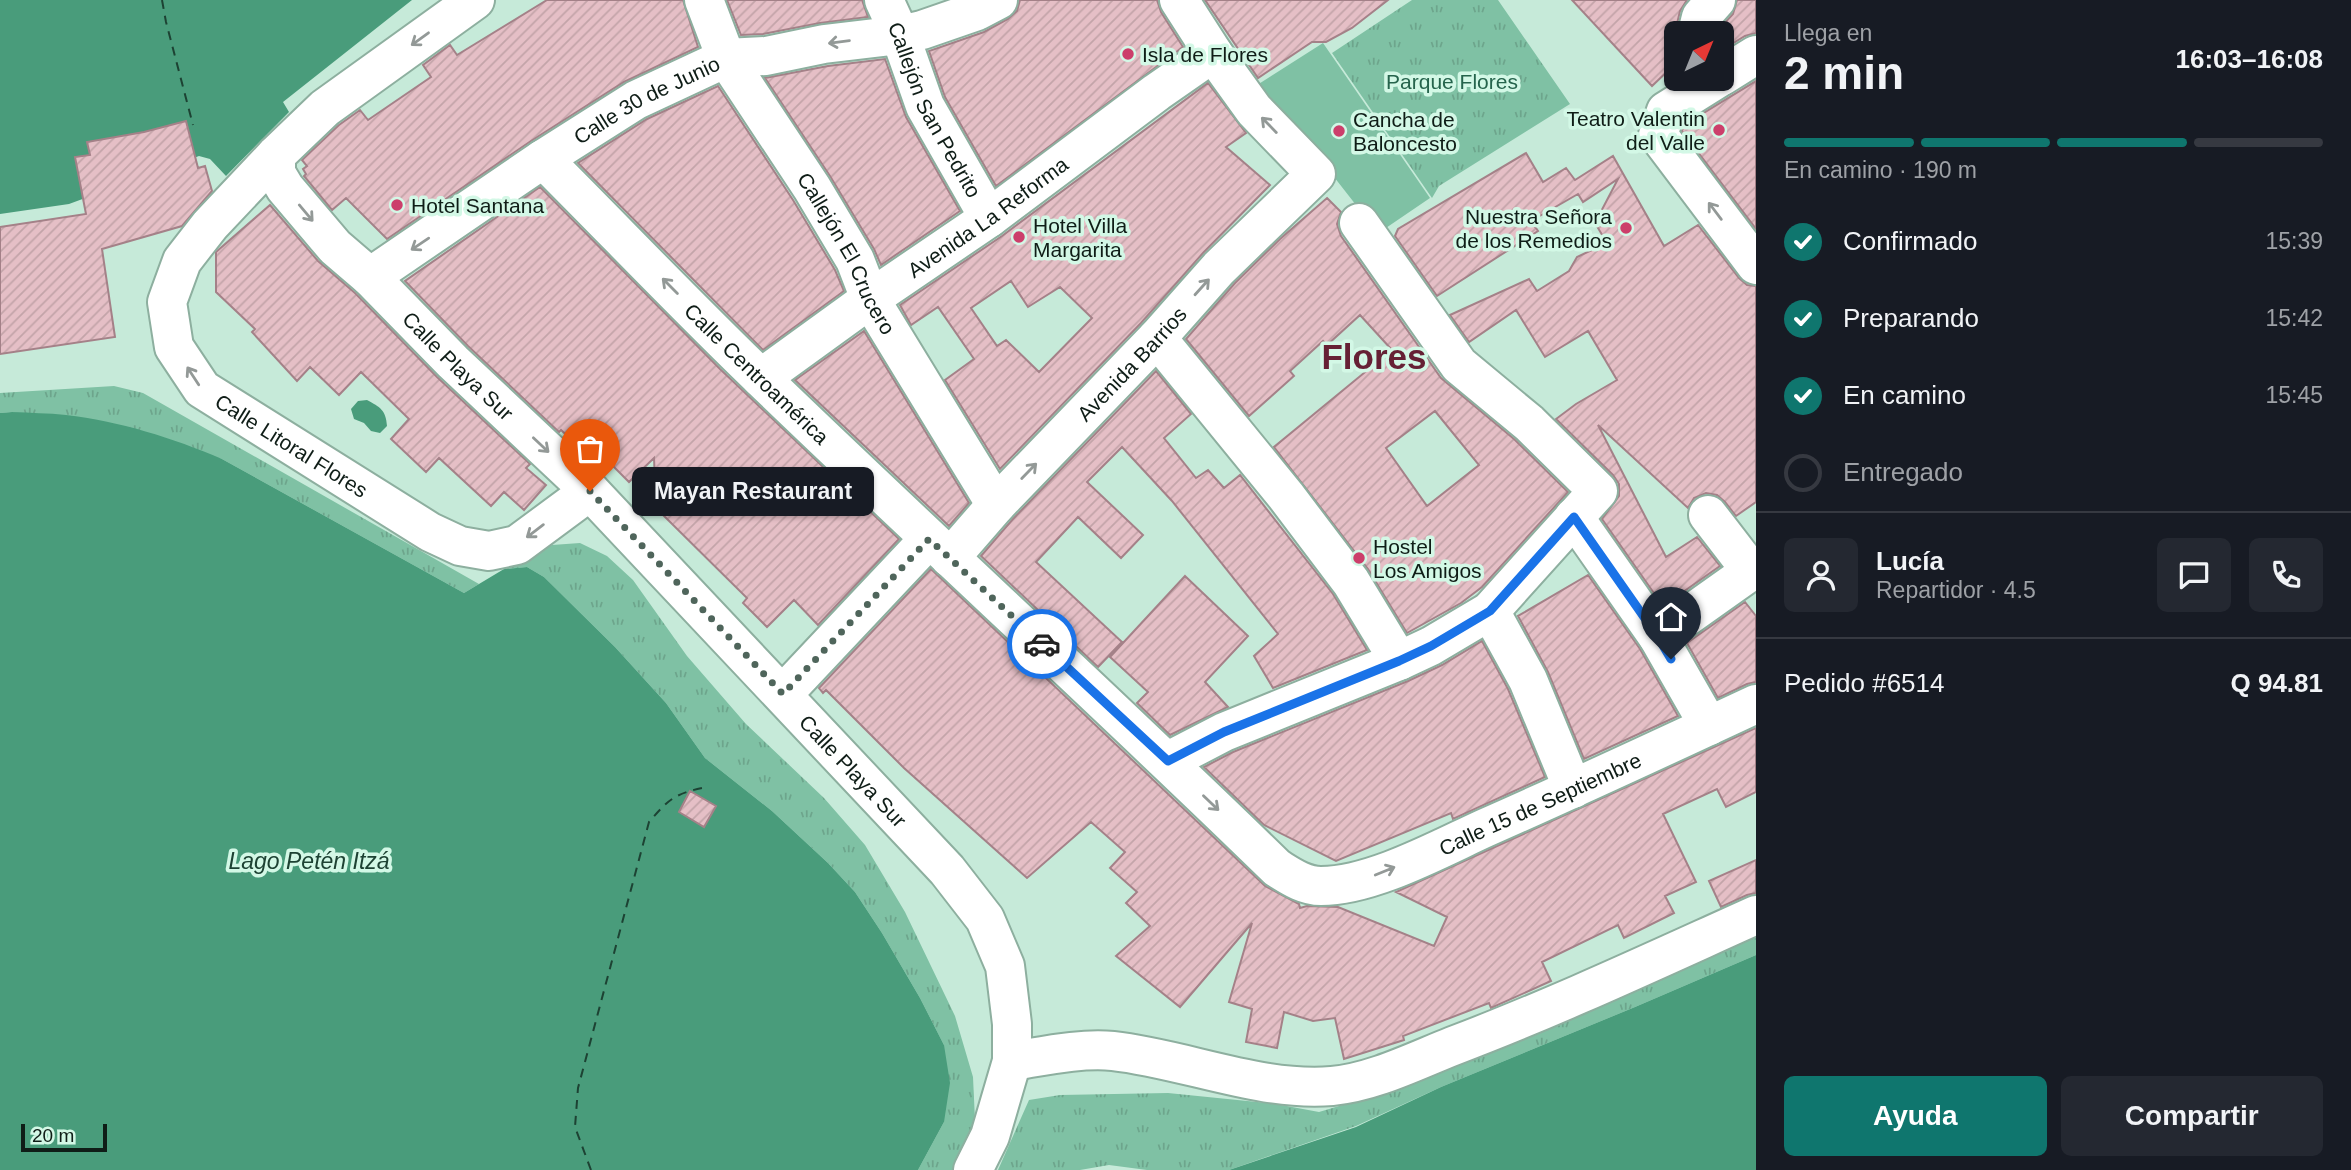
<!DOCTYPE html>
<html lang="es">
<meta charset="utf-8">
<style>
:root{--surface:#171b24;--page:#242831;--text:#f1f3f6;--muted:#9ea1a6;--line:#363941;--accent:#0f766e}
body{margin:0;font-family:Helvetica,sans-serif;background:var(--page);color:var(--text);height:100vh;display:flex;flex-direction:column;font-size:26px;white-space:nowrap}
*{box-sizing:border-box;margin:0}
p{font-size:23px;color:var(--muted)}
.icon{flex:none;width:38px;height:38px;fill:none;stroke:currentColor;stroke-width:2;stroke-linecap:round;stroke-linejoin:round}
.map{position:relative;flex:1;overflow:hidden}
.drawer{display:flex;flex-direction:column;background:var(--surface);width:595px}
.drawer>*{flex:none}
.needle{width:46px;rotate:43deg}
.tools{position:absolute;left:1664px;top:21px;display:grid;gap:14px}
.tools a{display:grid;place-items:center;width:70px;height:70px;border-radius:10px;background:var(--surface);box-shadow:0 2px 5px #0004;font-size:35px}
.scale{position:absolute;left:21px;bottom:18px;width:86px;box-sizing:border-box;padding-left:7px;border:4px solid #0f1d17;border-top:0;font-size:19px;line-height:24px;white-space:nowrap;color:#0f1d17;-webkit-text-stroke:5px #d3f8e6;paint-order:stroke}
.pin{position:absolute;display:grid;place-items:center;width:60px;height:60px;color:#fff;margin:-72px -30px;border-radius:50% 50% 50% 0;rotate:-45deg;box-shadow:0 0 7px #0007}
.pin .icon{rotate:45deg}
.courier{position:absolute;display:grid;place-items:center;width:70px;height:70px;margin:-35px;border:5px solid #1a73e8;border-radius:50%;background:#fff;color:#222;box-shadow:0 2px 9px #0007}
.bubble{position:absolute;height:49px;border-radius:10px;background:var(--surface);box-shadow:0 2px 5px #0004;font-size:23px;font-weight:700;line-height:49px;text-align:center}
.overview em{font-style:normal;font-weight:700}
.overview div{display:flex;flex-direction:column-reverse}
.overview{display:flex;align-items:center;justify-content:space-between;height:119px;padding:0 28px}
h1{font-size:46px;font-weight:700;line-height:52px}
.bar{display:grid;grid-template-columns:repeat(4,1fr);gap:10px 7px;align-content:center;height:84px;padding:0 28px}
.bar i{height:9px;border-radius:5px;background:var(--line)}
.bar .on{background:var(--accent)}
.bar p{grid-column:span 4}
.line{display:flex;align-items:center;gap:18px;padding:0 28px;border-top:2px solid var(--line)}
.line div{flex:1}
.round{display:grid;place-items:center;flex:none;width:74px;height:74px;border-radius:10px;background:var(--page)}
ol{padding:0 28px;list-style:none}
li{display:flex;align-items:center;gap:21px;height:77px}
li p{margin-inline-start:auto}
li .icon{padding:7px;border-radius:50%;background:var(--accent);color:#fff;stroke-width:4}
li:last-child{color:var(--muted)}
li i{width:38px;height:38px;border:4px solid var(--line);border-radius:50%}
.action{display:flex;gap:14px;margin-top:auto;padding:14px 28px}
.action a{flex:1;height:80px;border-radius:10px;background:var(--accent);color:#fff;font-size:28px;font-weight:700;line-height:80px;text-align:center}
.action a+a{background:var(--page);color:var(--text)}
main{display:flex;flex:1;min-height:0}
.map>svg:first-child{display:block}
</style>
<main>
<div class="map">
<svg width="1756" height="1170" viewBox="0 0 1756 1170">
<defs>
<pattern id="park-tufts" width="24" height="20" patternUnits="userSpaceOnUse" patternTransform="scale(1.75)"><rect width="24" height="20" fill="#7fc1a4"/><path d="M3 7l-1-3M5 7V3M7 7l1-3M15 17l-1-3M17 17v-4M19 17l1-3" fill="none" stroke="#6da58c"/></pattern>
<pattern id="building-hatch" width="6" height="6" patternUnits="userSpaceOnUse" patternTransform="scale(1.75)"><rect width="6" height="6" fill="#e5bfc6"/><path d="M-1 1l2-2M0 6l6-6M5 7l2-2" fill="none" stroke="#c3a4a9"/></pattern>
</defs>
<rect width="100%" height="100%" fill="#c6ead9"/>
<path fill="url(#park-tufts)" d="M1412,0h86l72,104 -131,82 -7,12 -100,-145z
M114,386l29,7 336,191 -15,9 -242,-134 -210,-47 -12,1v-20z
M580,543l27,13 26,24 54,76 59,68 78,74 41,47 40,67 50,104 18,61 2,43 -14,42 -6,8h-37l26,-48v-77l-24,-47 -38,-65 -27,-41 -27,-29 -56,-52 -67,-53 -39,-55 -51,-56 -71,-70 -17,-10 -23,2 11,-8 37,-16z
M1756,928v27l-121,52 -194,80 -85,39 -127,44h-82l-38,-5 -29,5h-82l31,-70 31,-5 108,-2 108,11 43,8 67,-20z"/>
<path fill="#7fc1a4" d="M1323,43l107,155 -50,34 -6,-4 -65,-83 -55,-58z"/>
<path fill="#499c7b" d="M0,0h412l-129,102 6,10 -63,64 -16,-17 -11,-3 -130,48 -69,10z
M367,400c13,7 19,10 20,26l-7,7 -9,-2 -7,-8 -10,-4 -3,-10 7,-8z
M12,412c18,1 36,1 54,3 53,6 107,23 156,44l242,134 40,-24 23,-2 17,10 71,70 51,56 39,55 67,53 56,52 27,29 27,41 38,65 24,47 6,38 -6,39 -26,48h-918v-757z
M1756,955v215h-527l127,-43 85,-40 194,-80z"/>
<g fill="none" stroke-linecap="round" stroke-linejoin="round">
<path stroke="#1d4233" stroke-width="2" stroke-dasharray="9 7" stroke-linecap="butt" d="M162,0l4,22 27,103
M591,1170l-16,-43 3,-39 71,-266c19,-22 25,-28 53,-34"/>
</g>
<path fill="url(#building-hatch)" stroke="#a48188" stroke-width="2" fill-rule="evenodd" d="M547,0h136l15,47 -74,35 -93,59 -144,98 -41,-41 -14,12 -28,-34 2,-2 -3,-5 4,-3 -5,-6 37,-35 21,-15 8,10 63,-43 -8,-12 27,-20 7,10z
M727,0h135l6,17 -48,6 -57,11 -22,1z
M1020,0h137l4,12 22,35 -187,139 -51,-89 -16,-46 55,-19 24,-13 9,-8z
M1205,0h183l-36,28 -26,14h-14l-54,36z
M1572,0h115l-7,11 -4,17v35l-24,23z
M1737,0h19v33l-11,3 -23,14v-17h-3l2,-6 12,-13z
M885,59l21,58 54,94 -79,54 -7,-16 -44,-73 -65,-98 63,-12z
M1756,81v148l-74,-98 2,-6z
M1208,83l38,50 -20,14 44,38 -67,68 -62,70 -141,146 -55,-89 29,-21 -36,-52 -27,18 -11,-20 102,-69zM1011,281l17,26 32,-20 32,31 -53,54 -33,-32 -9,6 -26,-38z
M718,86l75,114 42,70 9,21 -81,59 -185,-187 69,-44z
M186,121l12,47 7,-2 7,25 -30,35 -80,23 13,88 -115,17v-127l86,-13 -11,-57 15,-2 -3,-13 57,-10z
M1526,153l17,29 23,-14 9,12 38,-24 51,90 34,-21 41,53 8,7 9,1v216l-20,14 -11,-14 -8,-7 -11,-2 -12,5 -6,10 -90,-83 68,132 31,-20 23,29 -57,40 -61,-87 17,-23v-12l-6,-9 -57,-56 20,-15 41,-24 -29,-49 -43,26 -29,-47 -47,32 -19,-27 79,-36 8,12 32,-20 8,-14 30,-14 -12,-20 23,-44 -35,23 -5,-8 -47,27 7,10 -101,65 -42,-60 3,-7z
M540,187l180,182 179,170 -81,86 -24,-25 -27,27 -24,-24 4,-5 -91,-90 -2,-50 -25,24 -19,-19 -3,4 -24,-24 -4,4 -18,-17 -2,2 -91,-86 -63,-65z
M1327,198l14,14 -4,12 4,12 100,142 73,61 54,53 -86,95 -21,16 -54,30 -39,-64 -94,-122 118,-97 -32,-35 -33,30 -4,-4 -33,30 4,5 -45,40 -63,-77 49,-56 45,-44zM1435,411l44,54 -52,41 -41,-58z
M270,205l48,56 37,32 82,84 93,87 -4,4 20,17 -22,25 -20,-18 -13,14 -52,-48 -13,14 -35,-33 18,-20 -48,-47 -22,23 -29,-28 -13,14 -45,-49 3,-3 -39,-37v-40z
M864,331l105,172 -20,23 -154,-146z
M1156,371l35,43 -27,24 32,40 12,-8 16,18 16,-13 93,119 34,56 -94,38 -19,-32 24,-22 -106,-133 -50,-54 -35,35 56,53 -22,23 -43,-41 -42,45 86,80 -24,25 -117,-111 31,-36z
M931,569l334,317 34,18 1,4 7,-2 31,1 96,39 13,-29 -51,-25 360,-164v64l-30,15 -9,-18 -54,25 33,68 -31,14 9,17 -50,25 -6,-13 -76,37 9,19 -60,27 -2,-5 -86,33 1,4 -60,19 -9,-41 -22,3 -29,-9 -7,36 -31,-6 6,-33 -23,-7 23,-79 -72,84 -64,-51 34,-30 -24,-23 11,-11 -27,-24 15,-16 -34,-30 -64,56 -123,-110 -78,-78 -3,3 -4,-5z
M1588,575l52,74 38,67 -94,43 -36,-87 -30,-56z
M1185,576l63,60 -43,46 23,25 -58,28 -33,-32 11,-11 -38,-35z
M1745,602l11,14v66l-9,2 -29,14 -31,-55z
M1482,641l26,48 37,88 -92,42 -2,-6 -115,48 -72,-36 -60,-58 29,-15 175,-71 34,-16z
M690,791l26,15 -12,21 -25,-15z
M1756,860v33l-9,2 -26,12 -12,-26z"/>
<g fill="none" stroke-linecap="round" stroke-linejoin="round">
<g stroke="#8daf9f" stroke-width="42">
<g id="minor">
<path id="s1" d="M475,0l-150,108 -49,47 -66,70 -28,36 -15,41 7,45 28,42 228,143 30,14 29,5 28,-6 73,-54"/>
<path id="s2" d="M704,0l22,58 86,130 43,72 15,39 126,206"/>
<path id="s3" d="M884,0l16,35 25,71 64,112"/>
<path d="M1697,33l4,-16 15,-17"/>
<path d="M1722,76l34,-21"/>
<path d="M1717,79l-51,32 -8,24 98,130"/>
<path id="s4" d="M276,155v18l9,15 50,59 35,30 83,85 137,129 357,379 38,49 20,47 7,58v37l-22,75 -17,34"/>
<path id="s5" d="M543,159c73,73 145,149 220,221 170,164 345,323 514,488 13,8 27,18 44,18 51,0 118,-37 164,-58 91,-40 181,-82 271,-124"/>
<path id="s6" d="M370,277l173,-118 93,-59 90,-42 40,-2 58,-12 76,-9 22,-5 55,-19 21,-11"/>
<path d="M1157,338l129,158 65,86 48,79"/>
<path id="s7" d="M761,378l109,-79 119,-81 168,-126 56,-39"/>
<path d="M1574,517l84,120 51,89"/>
<path id="s8" d="M950,558l46,-53 161,-167 62,-70 97,-94 -62,-64 -41,-57 -34,-53"/>
<path d="M1490,611l38,69 45,109"/>
<path d="M1658,637l93,-66 -43,-56"/>
<path d="M783,694l146,-155"/>
<path d="M1168,761l56,-29 175,-71 32,-15 59,-35 108,-120 -69,-68 -70,-58 -100,-142"/>
<path d="M1012,1061c32,-5 68,-13 101,-10 72,8 147,41 219,35 42,-4 83,-25 121,-40 103,-39 203,-86 303,-131"/>
</g>
</g>
<use href="#minor" stroke="#fff" stroke-width="38"/>
</g>
<defs><path id="oneway-shaft" d="M-6 0H5M1.5-3L5.5 0L1.5 3" fill="none" stroke-width="1.6" stroke-linecap="round" stroke-linejoin="round" transform="scale(1.75)"/></defs>
<g stroke="#939997">
<use href="#oneway-shaft" transform="translate(420 39) rotate(144)"/>
<use href="#oneway-shaft" transform="translate(839 42) rotate(173)"/>
<use href="#oneway-shaft" transform="translate(1269 125) rotate(-134)"/>
<use href="#oneway-shaft" transform="translate(1715 211) rotate(-127)"/>
<use href="#oneway-shaft" transform="translate(306 213) rotate(50)"/>
<use href="#oneway-shaft" transform="translate(420 244) rotate(146)"/>
<use href="#oneway-shaft" transform="translate(670 286) rotate(-135)"/>
<use href="#oneway-shaft" transform="translate(1202 287) rotate(-48)"/>
<use href="#oneway-shaft" transform="translate(193 376) rotate(-123)"/>
<use href="#oneway-shaft" transform="translate(541 445) rotate(43)"/>
<use href="#oneway-shaft" transform="translate(1029 471) rotate(-46)"/>
<use href="#oneway-shaft" transform="translate(535 531) rotate(143)"/>
<use href="#oneway-shaft" transform="translate(1211 803) rotate(44)"/>
<use href="#oneway-shaft" transform="translate(1385 871) rotate(-22)"/>
</g>
<g fill="none" stroke-linecap="round" stroke-linejoin="round">
<path stroke="#4f655b" stroke-width="7" stroke-dasharray="0 12.6" d="M590,491l193,203 146,-155 113,105"/>
<path stroke="#1a73e8" stroke-width="9" d="M1042,644l126,117 56,-29 175,-71 32,-15 59,-35 84,-94 84,120 13,22"/>
</g>
<g fill="#cc3f6b" stroke="#d3f8e6" stroke-width="2.5">
<circle cx="1128" cy="54" r="7"/>
<circle cx="1719" cy="130" r="7"/>
<circle cx="1339" cy="131" r="7"/>
<circle cx="397" cy="205" r="7"/>
<circle cx="1626" cy="228" r="7"/>
<circle cx="1019" cy="237" r="7"/>
<circle cx="1359" cy="558" r="7"/>
</g>
<g text-anchor="middle" dominant-baseline="central" stroke-width="7" stroke-linejoin="round" paint-order="stroke">
<g font-size="21" fill="#0f1d17" stroke="#d3f8e6" text-anchor="start">
<text x="1142" y="54">Isla de Flores</text>
<text x="1705" y="118" text-anchor="end">Teatro Valentin<tspan x="1705" dy="24">del Valle</tspan></text>
<text x="1353" y="119">Cancha de<tspan x="1353" dy="24">Baloncesto</tspan></text>
<text x="411" y="205">Hotel Santana</text>
<text x="1612" y="216" text-anchor="end">Nuestra Señora<tspan x="1612" dy="24">de los Remedios</tspan></text>
<text x="1033" y="225">Hotel Villa<tspan x="1033" dy="24">Margarita</tspan></text>
<text x="1373" y="546">Hostel<tspan x="1373" dy="24">Los Amigos</tspan></text>
</g>
<g font-size="21" fill="#25644c" stroke="#d3f8e6">
<text x="1452" y="81">Parque Flores</text>
</g>
<g font-size="21" fill="#0f1d17" stroke="#d3f8e6">
<text stroke="none"><textPath href="#s6" startOffset="329">Calle 30 de Junio</textPath></text>
<text stroke="none"><textPath href="#s3" startOffset="121">Callejón San Pedrito</textPath></text>
<text stroke="none"><textPath href="#s7" startOffset="278">Avenida La Reforma</textPath></text>
<text stroke="none"><textPath href="#s2" startOffset="292">Callejón El Crucero</textPath></text>
<text stroke="none"><textPath href="#s4" startOffset="284">Calle Playa Sur</textPath></text>
<text stroke="none"><textPath href="#s8" startOffset="266">Avenida Barrios</textPath></text>
<text stroke="none"><textPath href="#s5" startOffset="303">Calle Centroamérica</textPath></text>
<text stroke="none"><textPath href="#s1" startOffset="640">Calle Litoral Flores</textPath></text>
<text stroke="none"><textPath href="#s4" startOffset="850">Calle Playa Sur</textPath></text>
<text stroke="none"><textPath href="#s5" startOffset="1304">Calle 15 de Septiembre</textPath></text>
</g>
<g font-size="23" font-style="italic" fill="#1d4233" stroke="#d3f8e6">
<text x="309" y="861">Lago Petén Itzá</text>
</g>
<g font-size="35" font-weight="bold" fill="#662135" stroke="#d3f8e6">
<text x="1374" y="356">Flores</text>
</g>
</g>
</svg>
<div class="tools">
<a><svg class="needle" viewBox="-14 -14 28 28"><path d="M0-13l5 13h-10z" fill="#e53935"/><path d="M0 13l5-13h-10z" fill="#9ea1a6"/></svg></a>
</div>
<div class="scale">20 m</div>
<div class="pin" style="left:590px;top:491px;background:#ea580c"><svg class="icon" aria-label="bag" viewBox="0 0 24 24"><path d="M5 8h14l-1 12H6zM9 8a3 3 0 0 1 6 0"/></svg></div>
<div class="pin" style="left:1671px;top:659px;background:#1f2937"><svg class="icon" aria-label="home" viewBox="0 0 24 24"><path d="M3 11l9-7 9 7M6 9v11h12V9"/></svg></div>
<div class="courier" style="left:1042px;top:644px"><svg class="icon" aria-label="car" viewBox="0 0 24 24"><path d="M5 17H2v-5l4-1 3-4h7l3 4 3 1v5h-3M9 17h6M6 11h13"/><circle cx="7" cy="17" r="2"/><circle cx="17" cy="17" r="2"/></svg></div>
<div class="bubble" style="left:632px;top:467px;width:242px">Mayan Restaurant</div>
</div>
<section class="drawer">
<div class="overview"><div><h1>2 min</h1><p>Llega en</p></div><em>16:03–16:08</em></div>
<div class="bar"><i class="on"></i><i class="on"></i><i class="on"></i><i></i><p>En camino · 190 m</p></div>
<ol>
<li><svg class="icon" aria-label="check" viewBox="0 0 24 24"><path d="M5 12l5 5 9-10"/></svg>Confirmado<p>15:39</p></li>
<li><svg class="icon" aria-label="check" viewBox="0 0 24 24"><path d="M5 12l5 5 9-10"/></svg>Preparando<p>15:42</p></li>
<li><svg class="icon" aria-label="check" viewBox="0 0 24 24"><path d="M5 12l5 5 9-10"/></svg>En camino<p>15:45</p></li>
<li><i></i>Entregado</li>
</ol>
<div class="line" style="height:126px"><a class="round"><svg class="icon" aria-label="person" viewBox="0 0 24 24"><circle cx="12" cy="8" r="4"/><path d="M4 21q1-7 8-7t8 7"/></svg></a><div><b>Lucía</b><p>Repartidor · 4.5</p></div><a class="round"><svg class="icon" aria-label="chat" viewBox="0 0 24 24"><path d="M4 5h16v11H9l-5 4z"/></svg></a><a class="round"><svg class="icon" aria-label="phone" viewBox="0 0 24 24"><path d="M5 4h4l2 5-3 2q2 4 5 5l2-3 5 2v4C11 20 4 13 5 4z"/></svg></a></div>
<div class="line" style="height:91px"><div>Pedido #6514</div><b>Q 94.81</b></div>
<div class="action"><a>Ayuda</a><a>Compartir</a></div>
</section>
</main>
